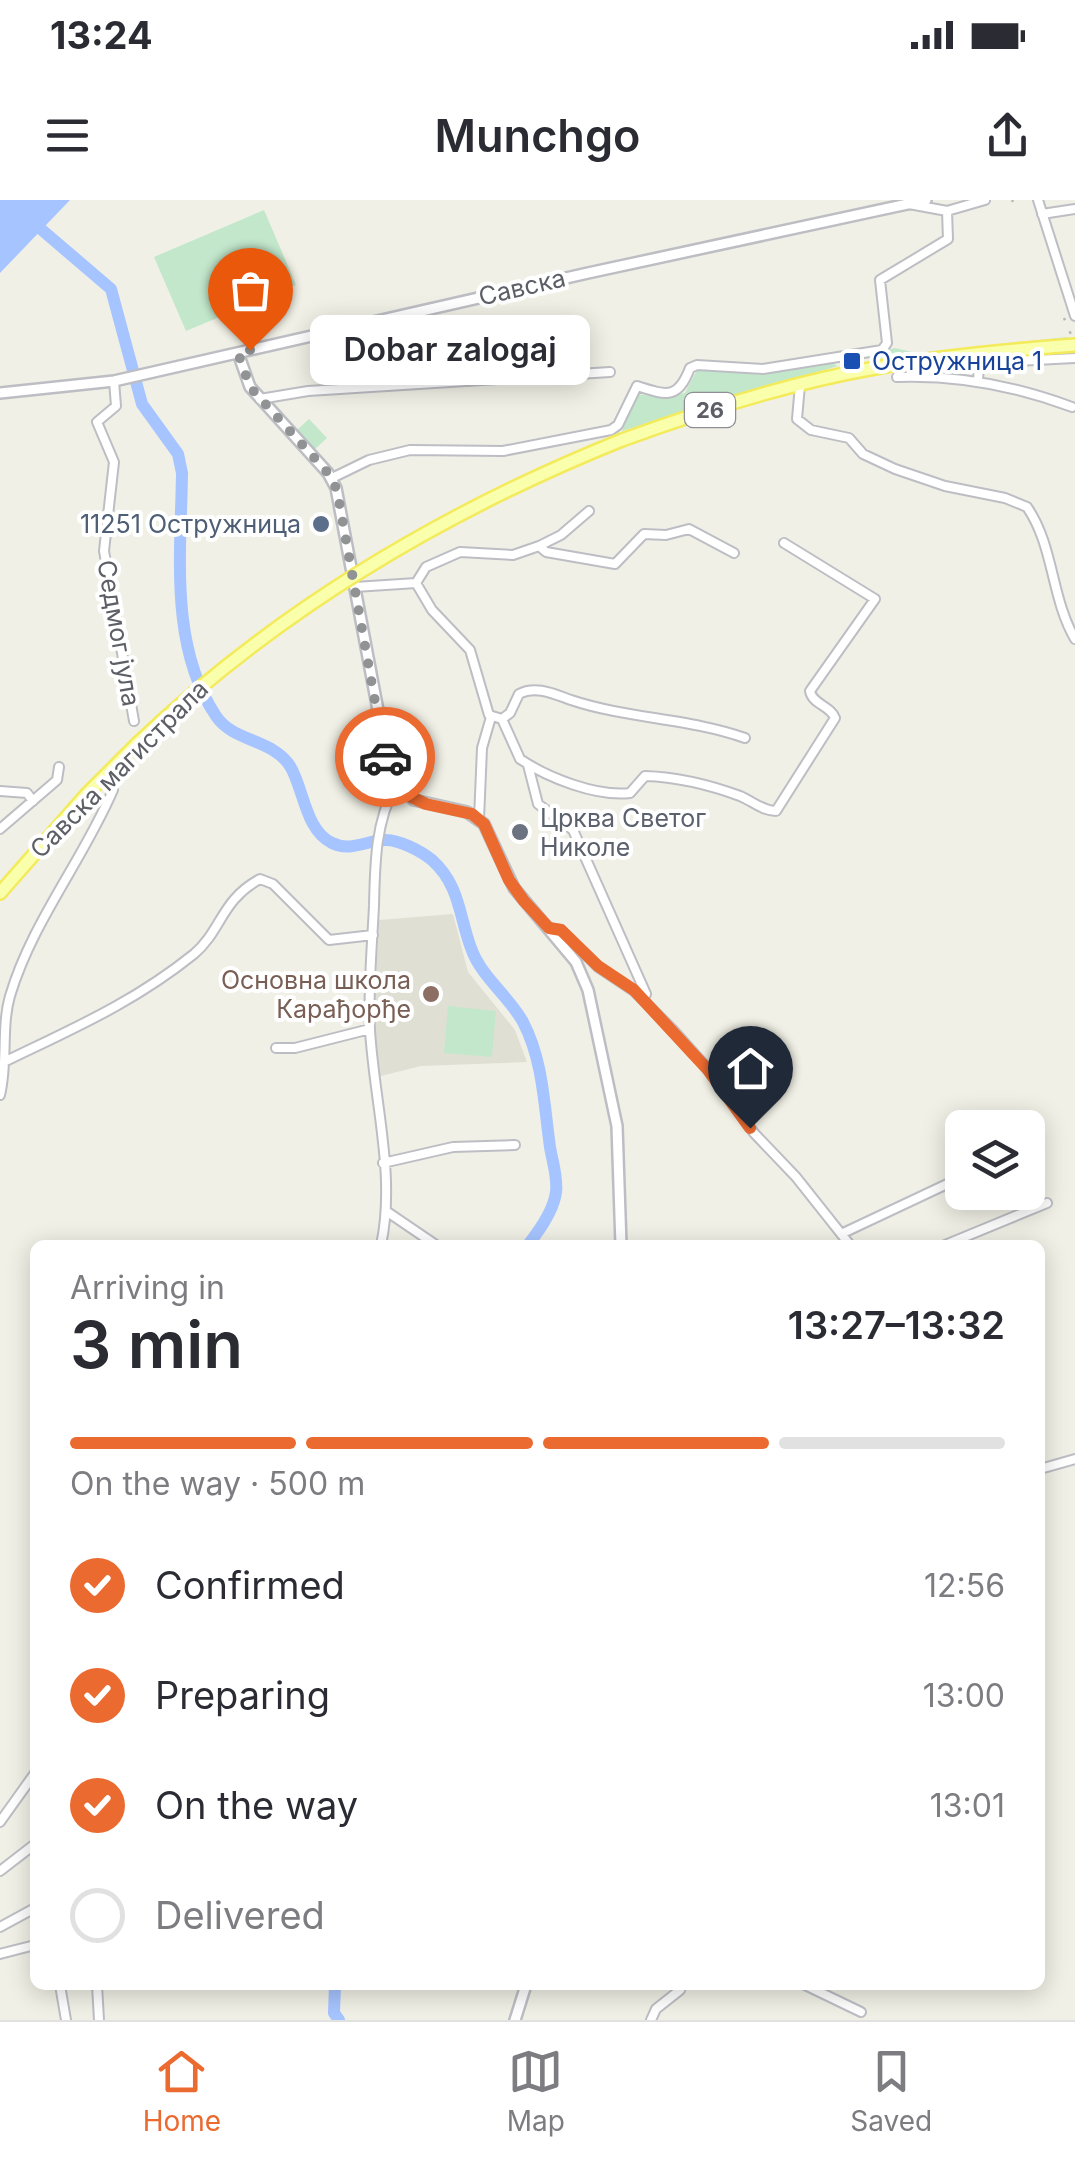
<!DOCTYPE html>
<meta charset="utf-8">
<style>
:root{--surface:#fff;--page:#f7f7f7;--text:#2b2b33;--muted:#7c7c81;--line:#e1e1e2;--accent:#eb6a30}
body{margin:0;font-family:Inter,sans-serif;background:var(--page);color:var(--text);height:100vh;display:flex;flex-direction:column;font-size:38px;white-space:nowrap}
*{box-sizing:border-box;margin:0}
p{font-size:32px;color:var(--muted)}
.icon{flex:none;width:55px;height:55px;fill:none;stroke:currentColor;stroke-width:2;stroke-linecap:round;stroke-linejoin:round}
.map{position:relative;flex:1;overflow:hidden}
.sheet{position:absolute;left:30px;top:1040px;width:1015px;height:750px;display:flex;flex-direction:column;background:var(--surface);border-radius:15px;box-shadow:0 5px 25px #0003}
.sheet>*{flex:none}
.buttons{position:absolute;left:945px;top:910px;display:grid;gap:20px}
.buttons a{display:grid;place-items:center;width:100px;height:100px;border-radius:15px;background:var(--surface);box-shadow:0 5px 25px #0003;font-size:50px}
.pin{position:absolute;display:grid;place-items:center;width:85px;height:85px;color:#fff;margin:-102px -42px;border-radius:50% 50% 50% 0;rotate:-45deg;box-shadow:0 0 10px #0007}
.pin .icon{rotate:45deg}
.courier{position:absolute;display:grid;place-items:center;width:100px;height:100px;margin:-50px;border:8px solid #eb6a30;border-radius:50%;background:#fff;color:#222;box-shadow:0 2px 12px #0007}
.bubble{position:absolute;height:70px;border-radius:15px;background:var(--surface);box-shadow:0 5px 25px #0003;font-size:32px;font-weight:600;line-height:70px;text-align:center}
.overview em{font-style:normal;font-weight:600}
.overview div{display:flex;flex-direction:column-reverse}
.overview{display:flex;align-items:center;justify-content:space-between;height:170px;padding:0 40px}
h1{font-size:65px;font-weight:600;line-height:75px}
.bar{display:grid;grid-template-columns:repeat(4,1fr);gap:15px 10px;align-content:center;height:120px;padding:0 40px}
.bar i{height:12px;border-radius:8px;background:var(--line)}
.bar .current{background:var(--accent)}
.bar p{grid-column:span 4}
ol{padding:0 40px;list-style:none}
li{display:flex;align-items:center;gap:30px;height:110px}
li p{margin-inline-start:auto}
li .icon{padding:10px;border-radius:50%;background:var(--accent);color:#fff;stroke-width:4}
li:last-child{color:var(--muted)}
li i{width:55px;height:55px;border:5px solid var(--line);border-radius:50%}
.status{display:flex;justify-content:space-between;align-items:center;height:70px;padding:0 50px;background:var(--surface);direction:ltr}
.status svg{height:28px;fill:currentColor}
header{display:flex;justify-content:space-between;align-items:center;height:130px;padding:0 40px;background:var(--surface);font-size:45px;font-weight:600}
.menu{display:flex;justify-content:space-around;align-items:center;height:140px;border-top:2px solid var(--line);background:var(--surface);font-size:28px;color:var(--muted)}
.menu a{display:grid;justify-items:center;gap:5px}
.menu .current{color:var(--accent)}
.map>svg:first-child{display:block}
</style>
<div class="status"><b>13:24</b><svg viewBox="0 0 49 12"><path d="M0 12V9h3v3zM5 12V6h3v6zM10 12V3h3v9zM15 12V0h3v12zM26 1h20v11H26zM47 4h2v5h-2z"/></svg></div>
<header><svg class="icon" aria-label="menu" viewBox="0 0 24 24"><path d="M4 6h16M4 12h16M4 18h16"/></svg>Munchgo<svg class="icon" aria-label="share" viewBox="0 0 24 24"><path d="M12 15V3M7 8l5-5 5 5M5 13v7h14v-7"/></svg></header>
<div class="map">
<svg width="1075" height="1820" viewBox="0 0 1075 1820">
<rect width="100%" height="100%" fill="#f0f0e6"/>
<path fill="#e0dfd4" d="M453,714l15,58 47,58 12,32 -106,4 -44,11 -3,-62 5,-95z"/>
<path fill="#c2e7cb" d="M264,10l32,75 -110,46 -32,-74z
M1067,137l1,3 -197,19 -1,-5 25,-6 21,5z
M828,161l10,5 -216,65 14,-37 23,3 26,-4 13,-25 65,7z
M309,219l18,19 -12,11 -18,-19z
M448,806l48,5 -4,46 -48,-4z"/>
<path fill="#a6c4ff" d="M0,0h70l-70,73z"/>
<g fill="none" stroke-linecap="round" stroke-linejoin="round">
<path stroke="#a6c4ff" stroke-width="12" d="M17,0l25,30 69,59 31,115 36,50 4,19c-1,80 -13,173 34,243 17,26 57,23 74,50 14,23 15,64 42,77 18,9 34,-2 52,-3 14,-1 37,11 48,20 28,25 27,56 39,88 10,29 38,48 52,74 20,38 21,83 27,125 2,13 8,31 6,45 -2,18 -17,39 -28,53
M335,1785l-1,28 5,7"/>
<g stroke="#bdbec4" stroke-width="12">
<path id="minor" d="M1038,0l37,116
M909,4l38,7 38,-11
M1042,14l33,-5
M897,177c61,-2 119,9 175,30
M114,181l2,25 -19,16 17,40 -10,89 30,170
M978,182l1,-19 96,-5
M800,185l-3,34 14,11 38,8 14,16 32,15 50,17 60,12 22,9c27,39 24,91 48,132
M260,199l48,-8 302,-19
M332,278l37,-18 41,-10 93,1 108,-21 7,-5 19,-39c31,10 41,13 53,-18l7,-3 66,4 119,-19 5,-7 -7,-63 68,-41 -1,-28
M539,346l7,6 69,12 29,-30 22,1 23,-6 45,24
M416,383l16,27 38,40 19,65 13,4
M355,387l61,-4 10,-16 34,-15 53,3 26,-9 22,-11 28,-24
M502,519l18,40c28,19 77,38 110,34l15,-17c32,1 65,9 95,20 12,5 23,15 36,15l59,-93c-4,-12 -23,-14 -25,-27l65,-92 -91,-56
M502,519l8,-6 9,-19c17,-9 35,0 52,6 57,19 118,18 174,38
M528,565l10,39 35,26 73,164 -3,6
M0,591l27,2 6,8
M479,619l3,-71 9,-31
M0,629l57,-49 2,-13
M549,728l12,2 37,37 36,24 40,40 34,38 46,64 42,44 54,68
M276,848h19l75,-19
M4,862c70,-34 129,-59 190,-108 28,-24 27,-54 66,-75l13,5 56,56 44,-5
M0,895c8,-32 1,-68 10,-99 22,-74 73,-136 103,-206
M383,963l70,-16 62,-2
M386,1011l50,34
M841,1034l121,-57
M381,1045c15,-69 -7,-145 -11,-215 -2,-41 2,-83 4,-124 1,-41 1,-82 21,-120
M945,1045l102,-42
M1040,1269l35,-10
M0,1622l35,-49
M0,1671l35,-27
M0,1727l35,-19
M0,1754l35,-9
M60,1785l6,35
M97,1785l2,35
M805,1785l56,27
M651,1820l5,-11 24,-19"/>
</g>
<g stroke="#bdbec4" stroke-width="14">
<path id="tertiary" d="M238,153l12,34 78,86 8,15 55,291 23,21 53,12 17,12 30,64 62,74 12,28 29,136 4,119
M0,193l114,-12 474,-108 338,-73
M515,1820l11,-35"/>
</g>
<g stroke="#f3eb5c" stroke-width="16">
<path id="primary" d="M929,165l50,-2
M622,240c82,-30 167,-57 253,-72 66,-12 133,-18 200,-23
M0,693l86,-98 52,-52"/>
</g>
<use href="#minor" stroke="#fff" stroke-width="8"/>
<use href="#tertiary" stroke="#fff" stroke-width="9"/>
<use href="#primary" stroke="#f9ffab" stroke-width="11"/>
<path stroke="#b8b8b9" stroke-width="2.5" stroke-dasharray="2.5 12" stroke-linecap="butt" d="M1012,0l1,2
M1064,118l11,26"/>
<g stroke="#f3eb5c" stroke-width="16" stroke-linecap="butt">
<path id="primary-bridge" d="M138,543c140,-133 305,-231 484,-303"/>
</g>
<use href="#primary-bridge" stroke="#f9ffab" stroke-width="11"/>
</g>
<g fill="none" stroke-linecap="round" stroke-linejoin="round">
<path stroke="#909293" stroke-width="10" stroke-dasharray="0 18" d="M250,150l-12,3 12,34 78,86 9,17 48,267"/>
<path stroke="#eb6a30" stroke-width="12" d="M385,557l5,23 15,14 21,10 46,10 12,10 25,56 15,21 25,27 12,2 37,36 36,24 74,80 42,58"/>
</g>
<rect fill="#1a4fb4" stroke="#fff" stroke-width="4" x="842" y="151" width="20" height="20" rx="5"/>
<circle fill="#5c6f8a" stroke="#fff" stroke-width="4" cx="321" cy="324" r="10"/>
<circle fill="#6b7280" stroke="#fff" stroke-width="4" cx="520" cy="632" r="10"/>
<circle fill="#8d6e63" stroke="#fff" stroke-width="4" cx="431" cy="794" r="10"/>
<g text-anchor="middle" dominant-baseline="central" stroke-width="8" stroke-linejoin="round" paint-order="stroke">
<rect fill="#fff" stroke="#8e8f94" stroke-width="2.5" x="685" y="193" width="50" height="34" rx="8"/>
<g font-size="22" font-weight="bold" fill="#5d5f66">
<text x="710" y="210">26</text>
</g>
<g font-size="25" fill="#5d5f66" stroke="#fff">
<text transform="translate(522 87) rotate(-13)">Савска</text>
<text transform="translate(119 433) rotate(80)">Седмог јула</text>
<text transform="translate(119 569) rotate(-45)">Савска магистрала</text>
</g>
<g font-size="25" fill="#164399" stroke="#fff" text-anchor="start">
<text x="872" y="161">Остружница 1</text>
</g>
<g font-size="25" fill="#4e5e75" stroke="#fff" text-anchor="end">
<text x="301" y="324">11251 Остружница</text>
</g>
<g font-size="25" fill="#5b616d" stroke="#fff" text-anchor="start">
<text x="540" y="618">Црква Светог<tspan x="540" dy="29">Николе</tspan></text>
</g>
<g font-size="25" fill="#785e54" stroke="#fff" text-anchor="end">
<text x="411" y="780">Основна школа<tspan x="411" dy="29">Карађорђе</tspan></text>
</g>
</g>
</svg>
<div class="buttons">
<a><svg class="icon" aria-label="layers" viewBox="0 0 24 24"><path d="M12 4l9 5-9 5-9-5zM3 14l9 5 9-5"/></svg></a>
</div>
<div class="pin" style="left:250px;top:150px;background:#ea580c"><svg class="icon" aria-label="bag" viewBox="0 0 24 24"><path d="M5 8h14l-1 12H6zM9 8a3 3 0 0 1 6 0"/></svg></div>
<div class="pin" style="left:750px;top:928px;background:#1f2937"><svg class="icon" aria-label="home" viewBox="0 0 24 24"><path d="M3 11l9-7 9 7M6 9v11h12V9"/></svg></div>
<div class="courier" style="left:385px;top:557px"><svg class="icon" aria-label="car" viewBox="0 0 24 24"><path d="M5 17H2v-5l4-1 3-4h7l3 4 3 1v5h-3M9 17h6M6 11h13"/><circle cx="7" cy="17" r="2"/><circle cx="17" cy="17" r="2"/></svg></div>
<div class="bubble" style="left:310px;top:115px;width:280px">Dobar zalogaj</div>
<section class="sheet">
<div class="overview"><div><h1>3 min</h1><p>Arriving in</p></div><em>13:27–13:32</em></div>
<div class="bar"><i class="current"></i><i class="current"></i><i class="current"></i><i></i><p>On the way · 500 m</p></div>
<ol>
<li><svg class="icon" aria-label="check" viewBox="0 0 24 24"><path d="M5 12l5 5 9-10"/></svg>Confirmed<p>12:56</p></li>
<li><svg class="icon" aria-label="check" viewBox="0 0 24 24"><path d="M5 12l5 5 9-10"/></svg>Preparing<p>13:00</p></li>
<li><svg class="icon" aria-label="check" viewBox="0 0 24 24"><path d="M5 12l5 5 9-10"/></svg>On the way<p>13:01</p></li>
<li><i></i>Delivered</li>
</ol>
</section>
</div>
<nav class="menu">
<a class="current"><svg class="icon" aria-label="home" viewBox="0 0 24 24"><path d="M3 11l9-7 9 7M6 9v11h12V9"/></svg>Home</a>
<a><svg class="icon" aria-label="map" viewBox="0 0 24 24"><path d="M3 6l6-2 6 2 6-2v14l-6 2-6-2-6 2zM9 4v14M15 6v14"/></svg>Map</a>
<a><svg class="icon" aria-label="saved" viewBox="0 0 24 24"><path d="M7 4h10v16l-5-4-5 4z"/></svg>Saved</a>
</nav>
